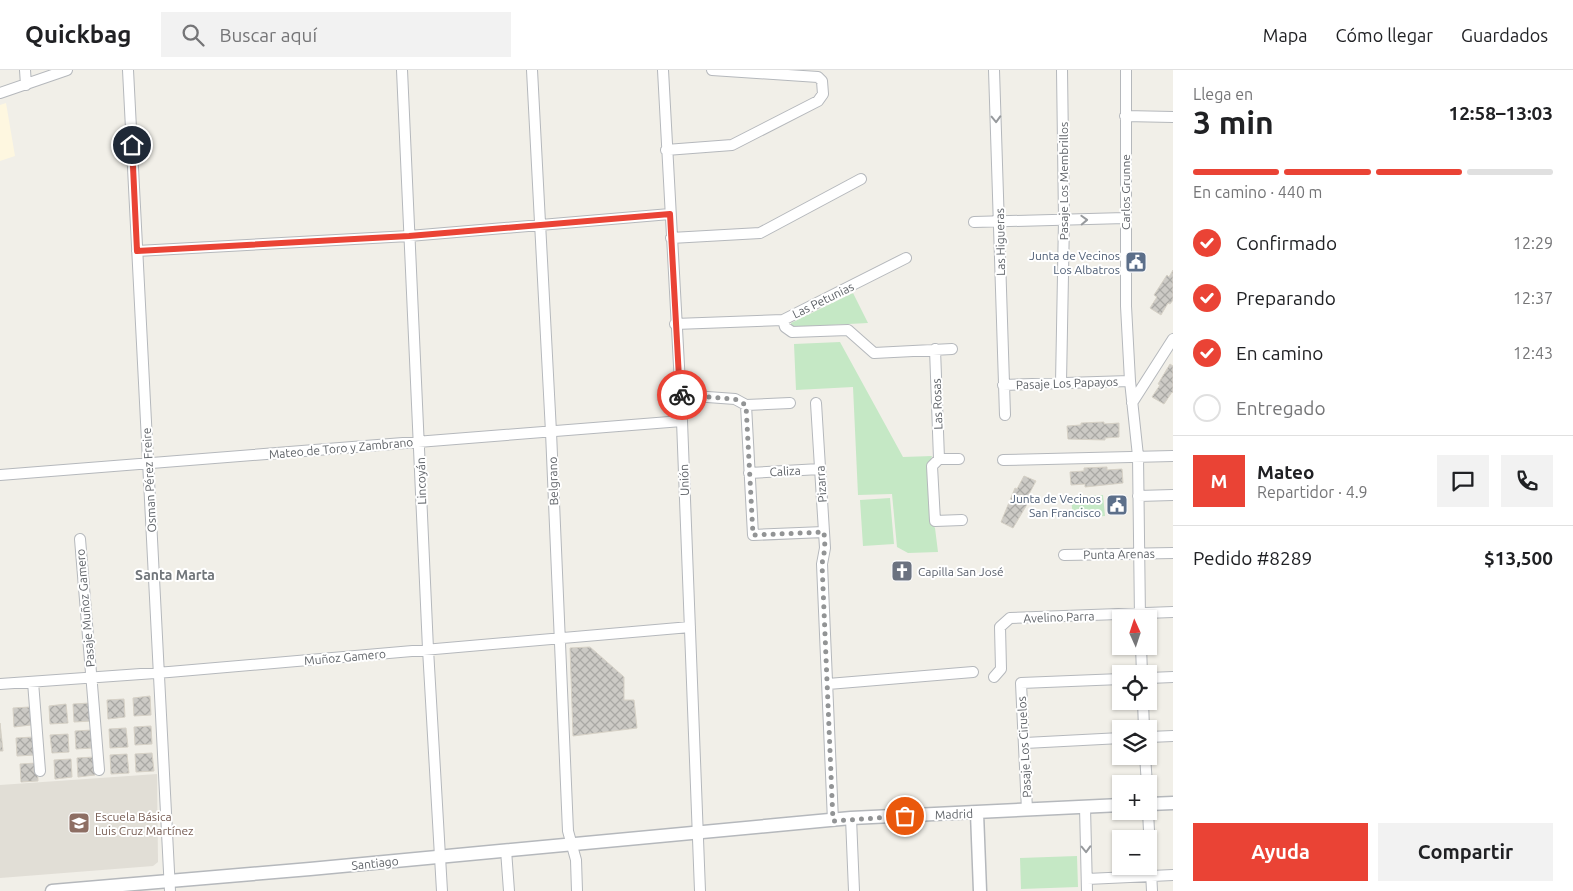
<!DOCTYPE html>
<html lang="es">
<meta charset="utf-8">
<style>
:root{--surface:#fff;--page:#f2f2f2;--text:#202124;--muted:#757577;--line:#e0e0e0;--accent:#ea4335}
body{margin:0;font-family:Ubuntu,sans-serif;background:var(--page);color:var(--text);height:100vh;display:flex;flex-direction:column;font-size:19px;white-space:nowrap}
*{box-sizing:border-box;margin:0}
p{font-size:16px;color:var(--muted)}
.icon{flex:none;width:28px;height:28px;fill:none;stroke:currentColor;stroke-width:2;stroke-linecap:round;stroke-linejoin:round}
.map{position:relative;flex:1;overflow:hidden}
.details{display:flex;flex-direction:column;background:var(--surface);width:400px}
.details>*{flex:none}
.needle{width:32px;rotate:357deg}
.buttons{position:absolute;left:1112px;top:540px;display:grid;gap:10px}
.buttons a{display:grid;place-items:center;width:45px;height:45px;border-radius:0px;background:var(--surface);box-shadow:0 1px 4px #0004;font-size:25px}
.pin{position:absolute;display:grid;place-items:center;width:42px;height:42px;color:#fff;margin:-21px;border:2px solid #fff;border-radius:50%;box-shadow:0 1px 5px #0007}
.courier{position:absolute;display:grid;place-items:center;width:50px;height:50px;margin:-25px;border:4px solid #ea4335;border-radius:50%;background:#fff;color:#222;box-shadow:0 1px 6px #0007}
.head em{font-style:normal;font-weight:600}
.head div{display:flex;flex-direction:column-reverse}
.head{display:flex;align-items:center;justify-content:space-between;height:85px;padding:0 20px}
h1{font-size:32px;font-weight:600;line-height:38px}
.bar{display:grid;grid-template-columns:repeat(4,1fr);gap:8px 5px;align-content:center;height:60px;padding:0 20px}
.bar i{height:6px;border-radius:4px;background:var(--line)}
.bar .on{background:var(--accent)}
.bar p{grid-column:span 4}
.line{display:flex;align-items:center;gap:12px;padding:0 20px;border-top:1px solid var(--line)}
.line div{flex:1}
.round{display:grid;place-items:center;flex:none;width:52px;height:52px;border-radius:0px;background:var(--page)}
ol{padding:0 20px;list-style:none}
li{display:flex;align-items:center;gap:15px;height:55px}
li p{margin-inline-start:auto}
li .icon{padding:5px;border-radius:50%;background:var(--accent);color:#fff;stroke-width:4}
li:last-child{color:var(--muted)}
li i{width:28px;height:28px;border:2px solid var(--line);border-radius:50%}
.action{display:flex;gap:10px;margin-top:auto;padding:10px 20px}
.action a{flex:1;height:58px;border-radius:0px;background:var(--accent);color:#fff;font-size:20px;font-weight:600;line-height:58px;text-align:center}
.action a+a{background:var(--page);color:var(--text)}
header{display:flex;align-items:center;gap:30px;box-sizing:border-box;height:70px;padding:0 25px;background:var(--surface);border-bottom:1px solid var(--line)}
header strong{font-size:24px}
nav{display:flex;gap:28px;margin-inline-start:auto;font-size:18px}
.search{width:350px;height:45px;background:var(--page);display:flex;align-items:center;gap:12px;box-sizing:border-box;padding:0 18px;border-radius:0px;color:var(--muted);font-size:19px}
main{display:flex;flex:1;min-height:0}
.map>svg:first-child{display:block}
</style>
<header>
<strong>Quickbag</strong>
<div class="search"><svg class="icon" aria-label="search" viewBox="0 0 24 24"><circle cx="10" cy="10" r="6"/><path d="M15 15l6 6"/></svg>Buscar aquí</div>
<nav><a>Mapa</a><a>Cómo llegar</a><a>Guardados</a></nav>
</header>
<main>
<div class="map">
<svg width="1173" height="821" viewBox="0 0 1173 821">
<defs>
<pattern id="building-cross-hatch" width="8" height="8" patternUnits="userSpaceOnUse" patternTransform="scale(1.25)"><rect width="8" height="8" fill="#cccac5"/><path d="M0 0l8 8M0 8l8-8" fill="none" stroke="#a9a8a4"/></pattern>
</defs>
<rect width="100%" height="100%" fill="#f1efe8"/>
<path fill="#fef7e0" d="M6,33l9,53 -15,5v-56z"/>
<path fill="#e1ded6" d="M157,704l1,88 -5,4 -153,12v-93z"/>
<path fill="#c5e8c5" d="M853,223l15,30 -77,4v-4z
M840,272l63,115 29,-1 -4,12 2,53 5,7 3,24 -30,1 -11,-6 -5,-53 -34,1 -5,-108 -57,3 -2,-46z
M1103,425l2,21 -32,2 -2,-21z
M890,428l4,46 -31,2 -3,-46z
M1077,786l1,31 -57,2 -1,-31z"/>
<path fill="url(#building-cross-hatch)" stroke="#d6d1c6" d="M1173,200v30l-3,4 -2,-1 -7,12 -11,-7 7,-11 -3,-2 13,-20 2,2z
M1170,294l3,2v27l-1,-1 -8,12 -12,-7 8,-12 -2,-1z
M1104,352v2l15,-1v14l-14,1v2l-37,-1 -1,-13 14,-1v-2z
M1107,397v3l15,-1 1,14 -38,4v-3l-14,1 -1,-13 14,-1v-3z
M1024,406l12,5 -7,13 3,2 -19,32 -12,-6 14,-34 2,1z
M590,577l34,30v23h10l3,28 -64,8 -3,-88z
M150,626l1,19 -17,1 -1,-18z
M124,629l1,18 -17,2 -1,-19z
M90,633l2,18 -18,1 -1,-18z
M66,634l2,19 -18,1 -1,-18z
M30,637l1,18 -17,2 -1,-19z
M0,653l3,28h-3z
M151,656l1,18 -17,1 -1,-18z
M126,658l2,19 -18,1 -1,-19z
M92,660l1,18 -17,1 -1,-18z
M68,664l1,18 -17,1 -2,-18z
M33,667l2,18 -18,1 -1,-18z
M152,683l2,18 -18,1 -1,-18z
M127,684l2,19 -18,1 -1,-19z
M94,687l1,18 -17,2 -1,-19z
M71,689l1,18 -17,2 -1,-19z
M37,693l1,18 -17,1 -1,-18z"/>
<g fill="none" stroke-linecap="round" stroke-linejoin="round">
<g stroke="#b5b8bc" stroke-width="12">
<path id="minor" d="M25,0l1,15
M128,0l42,821
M402,0l26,579 14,242
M532,0l19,362 17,399 8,29 1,31
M663,0l19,351 18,470
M994,0l11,345
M1126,0v236l4,75 8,75 2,163
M0,23l67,-23
M1125,46l48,1
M666,80l66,-5 86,-44 5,-7 -1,-13 -4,-4 -106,-7
M974,152l151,-4
M671,168l89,-5 101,-54
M137,181l272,-15 261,-22
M783,250l2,7 7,5 56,-2 26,23 78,-4
M675,254l108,-4 123,-62
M935,279l4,110
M1061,313l3,-163 -2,-150
M1003,315l127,-4
M680,325l55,4 11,6 44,-2
M816,333l9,145 -3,16 11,257
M1132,333l41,-64
M746,335l7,130 71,-3
M959,389h-20l-7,7 3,55 27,-1
M1003,390l170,-4
M749,403l71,-4
M0,405l682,-54
M1138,426l35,-1
M80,469l19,231
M1064,485l109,-2
M1141,576l1,28
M994,607l7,-8 -1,-42 10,-9 163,-6
M1149,608l24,-1
M33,612l7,89
M0,614l169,-12 521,-45
M828,614l145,-12
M1143,631l1,28
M1149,667l24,-1
M1025,673l96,-5
M1145,686l2,28
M1085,737l2,84
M1027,740l-6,-127 100,-4
M1148,741l4,80
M851,748l3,73
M506,780l3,41
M1087,809l86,-4"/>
</g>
<g stroke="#b5b8bc" stroke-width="15">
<path id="tertiary" d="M1149,734l24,-1
M977,743l3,78
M52,821l258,-22 541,-51 270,-13"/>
</g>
<use href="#minor" stroke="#fff" stroke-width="10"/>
<use href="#tertiary" stroke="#fff" stroke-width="12"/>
</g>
<defs><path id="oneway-chevron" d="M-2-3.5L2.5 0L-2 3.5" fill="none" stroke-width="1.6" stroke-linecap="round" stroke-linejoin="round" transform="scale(1.25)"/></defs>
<g stroke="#979a9d">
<use href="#oneway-chevron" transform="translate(996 49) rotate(88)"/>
<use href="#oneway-chevron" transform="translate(1084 150) rotate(-2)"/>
<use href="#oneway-chevron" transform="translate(1086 779) rotate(88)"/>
</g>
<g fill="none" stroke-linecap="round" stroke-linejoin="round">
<path stroke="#929495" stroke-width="5" stroke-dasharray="0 9" d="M682,325l53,4 11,6 7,130 71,-3 1,16 -3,16 11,257 72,-5"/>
<path stroke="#ea4335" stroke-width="6" d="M132,75l5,106 272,-15 261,-22 10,182 2,-1"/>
</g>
<defs>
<g id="civic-square" transform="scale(1.125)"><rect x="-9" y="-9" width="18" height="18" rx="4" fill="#5c6f8a" stroke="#fff"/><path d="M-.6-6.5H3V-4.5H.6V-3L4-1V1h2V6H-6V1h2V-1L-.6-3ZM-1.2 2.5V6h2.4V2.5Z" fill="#fff"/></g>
<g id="church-square" transform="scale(1.125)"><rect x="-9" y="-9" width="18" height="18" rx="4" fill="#6b7280" stroke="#fff"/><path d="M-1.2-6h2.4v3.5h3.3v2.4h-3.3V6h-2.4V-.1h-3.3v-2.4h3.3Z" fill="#fff"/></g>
<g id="school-square" transform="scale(1.125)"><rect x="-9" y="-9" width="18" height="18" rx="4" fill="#8d6e63" stroke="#fff"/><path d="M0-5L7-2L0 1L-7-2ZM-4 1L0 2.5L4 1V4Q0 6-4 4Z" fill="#fff"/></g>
</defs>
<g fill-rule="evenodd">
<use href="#civic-square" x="1136" y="192"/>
<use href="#civic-square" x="1117" y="435"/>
<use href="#church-square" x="902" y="501"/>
<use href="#school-square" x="79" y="753"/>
</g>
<g text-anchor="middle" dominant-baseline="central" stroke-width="4" stroke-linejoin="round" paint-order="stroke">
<g font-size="12" fill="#5f6368" stroke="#fff">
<text transform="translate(1063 111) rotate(-90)">Pasaje Los Membrillos</text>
<text transform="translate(1125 122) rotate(-90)">Carlos Grunne</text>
<text transform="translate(1000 172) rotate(-91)">Las Higueras</text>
<text transform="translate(823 230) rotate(-26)">Las Petunias</text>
<text transform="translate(1067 313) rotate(-2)">Pasaje Los Papayos</text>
<text transform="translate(937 334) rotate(-92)">Las Rosas</text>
<text transform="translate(341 378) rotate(-5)">Mateo de Toro y Zambrano</text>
<text transform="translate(785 401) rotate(-3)">Caliza</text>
<text transform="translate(149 410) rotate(-93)">Osman Pérez Freire</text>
<text transform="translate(684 410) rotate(-92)">Unión</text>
<text transform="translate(421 411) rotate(-92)">Lincoyán</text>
<text transform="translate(553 411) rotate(-92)">Belgrano</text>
<text transform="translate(821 414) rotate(-94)">Pizarra</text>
<text transform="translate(1119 484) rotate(-1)">Punta Arenas</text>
<text transform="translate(85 538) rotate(-95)">Pasaje Muñoz Gamero</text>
<text transform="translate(1059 547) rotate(-2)">Avelino Parra</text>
<text transform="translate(345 587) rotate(-5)">Muñoz Gamero</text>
<text transform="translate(1024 677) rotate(-93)">Pasaje Los Ciruelos</text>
<text transform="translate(954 744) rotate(-2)">Madrid</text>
<text transform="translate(375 793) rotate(-6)">Santiago</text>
</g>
<g font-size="12" fill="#4e5e75" stroke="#fff" text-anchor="end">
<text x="1120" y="185">Junta de Vecinos<tspan x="1120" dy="14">Los Albatros</tspan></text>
<text x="1101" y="428">Junta de Vecinos<tspan x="1101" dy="14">San Francisco</tspan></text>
</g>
<g font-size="12" fill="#5b616d" stroke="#fff" text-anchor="start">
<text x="918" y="501">Capilla San José</text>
</g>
<g font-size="12" fill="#785e54" stroke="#fff" text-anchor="start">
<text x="95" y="746">Escuela Básica<tspan x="95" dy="14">Luis Cruz Martínez</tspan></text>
</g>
<g font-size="14" font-weight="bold" fill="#70757a" stroke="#fff">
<text x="175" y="505">Santa Marta</text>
</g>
</g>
</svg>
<div class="buttons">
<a><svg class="needle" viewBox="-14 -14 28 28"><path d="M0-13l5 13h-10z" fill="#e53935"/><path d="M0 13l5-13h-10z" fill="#757577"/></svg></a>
<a><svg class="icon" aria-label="locate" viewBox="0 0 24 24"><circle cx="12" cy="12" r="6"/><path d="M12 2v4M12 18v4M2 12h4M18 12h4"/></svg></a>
<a><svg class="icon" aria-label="layers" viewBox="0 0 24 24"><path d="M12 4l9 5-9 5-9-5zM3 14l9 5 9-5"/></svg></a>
<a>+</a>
<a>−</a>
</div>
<div class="pin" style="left:905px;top:746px;background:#ea580c"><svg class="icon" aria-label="bag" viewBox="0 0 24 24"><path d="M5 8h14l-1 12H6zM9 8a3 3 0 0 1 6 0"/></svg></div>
<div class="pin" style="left:132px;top:75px;background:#1f2937"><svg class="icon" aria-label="home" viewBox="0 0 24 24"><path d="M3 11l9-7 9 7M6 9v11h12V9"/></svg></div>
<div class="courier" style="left:682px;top:325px"><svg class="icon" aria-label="bike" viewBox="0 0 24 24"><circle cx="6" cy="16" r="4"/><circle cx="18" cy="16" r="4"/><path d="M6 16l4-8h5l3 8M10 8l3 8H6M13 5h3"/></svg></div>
</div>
<section class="details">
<div class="head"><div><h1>3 min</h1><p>Llega en</p></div><em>12:58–13:03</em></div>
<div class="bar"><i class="on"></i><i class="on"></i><i class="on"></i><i></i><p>En camino · 440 m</p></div>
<ol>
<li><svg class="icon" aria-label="check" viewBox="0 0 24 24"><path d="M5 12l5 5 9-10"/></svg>Confirmado<p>12:29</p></li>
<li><svg class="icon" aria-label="check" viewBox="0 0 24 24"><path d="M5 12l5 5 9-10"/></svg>Preparando<p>12:37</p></li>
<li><svg class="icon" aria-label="check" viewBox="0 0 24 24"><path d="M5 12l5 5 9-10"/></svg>En camino<p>12:43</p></li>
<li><i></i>Entregado</li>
</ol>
<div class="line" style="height:90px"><b class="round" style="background:var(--accent);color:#fff">M</b><div><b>Mateo</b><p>Repartidor · 4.9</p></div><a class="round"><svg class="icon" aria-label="chat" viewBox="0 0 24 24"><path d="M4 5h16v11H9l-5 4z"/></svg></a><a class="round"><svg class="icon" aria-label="phone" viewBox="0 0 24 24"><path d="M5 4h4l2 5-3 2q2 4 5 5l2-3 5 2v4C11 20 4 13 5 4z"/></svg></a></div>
<div class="line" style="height:65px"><div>Pedido #8289</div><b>$13,500</b></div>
<div class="action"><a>Ayuda</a><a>Compartir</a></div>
</section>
</main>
